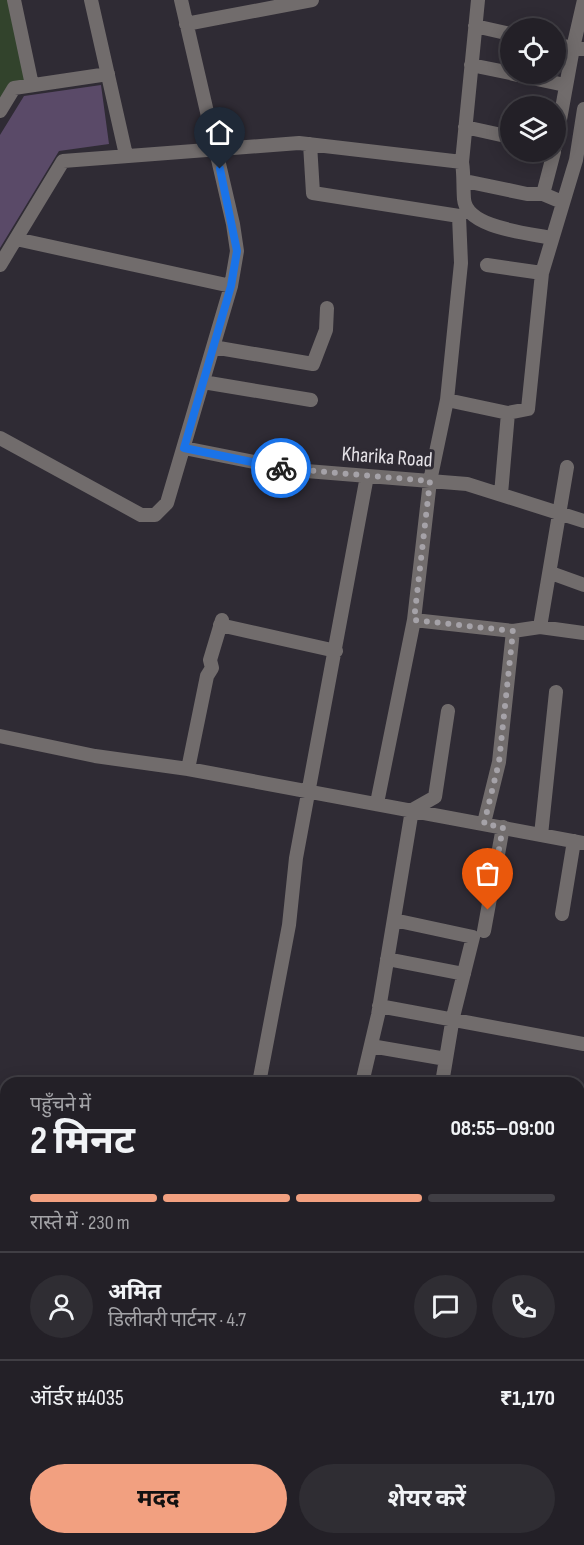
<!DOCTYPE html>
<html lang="hi">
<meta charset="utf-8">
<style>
:root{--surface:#232027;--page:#2f2d33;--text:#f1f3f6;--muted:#a3a3a7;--line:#403e44;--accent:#f2a080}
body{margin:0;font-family:"Sofia Sans Condensed","Noto Sans Devanagari",sans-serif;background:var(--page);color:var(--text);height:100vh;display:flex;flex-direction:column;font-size:22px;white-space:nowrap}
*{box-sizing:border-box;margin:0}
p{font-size:20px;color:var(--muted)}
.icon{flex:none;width:33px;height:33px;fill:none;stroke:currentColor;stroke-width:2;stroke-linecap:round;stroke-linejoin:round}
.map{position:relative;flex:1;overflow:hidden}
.side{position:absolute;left:0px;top:1077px;width:585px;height:468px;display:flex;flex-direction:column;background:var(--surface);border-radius:18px 18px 0 0;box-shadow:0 3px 15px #0003,0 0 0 2px var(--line)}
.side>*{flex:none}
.tools{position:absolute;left:500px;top:18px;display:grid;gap:12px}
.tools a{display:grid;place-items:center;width:66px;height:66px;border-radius:50%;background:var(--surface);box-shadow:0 3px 15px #0003,0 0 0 2px var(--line);font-size:30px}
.pin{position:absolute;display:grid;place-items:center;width:51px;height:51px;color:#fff;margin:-62px -26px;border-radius:50% 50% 50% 0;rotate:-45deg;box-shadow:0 0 6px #0007}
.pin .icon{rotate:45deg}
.courier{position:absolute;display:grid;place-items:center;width:60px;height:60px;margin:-30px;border:4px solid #1a73e8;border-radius:50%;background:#fff;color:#222;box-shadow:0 2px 8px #0007}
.head em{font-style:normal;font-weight:700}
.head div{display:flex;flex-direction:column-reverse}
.head{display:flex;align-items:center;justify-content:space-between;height:102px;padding:0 30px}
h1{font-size:39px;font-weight:700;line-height:45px}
.bar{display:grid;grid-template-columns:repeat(4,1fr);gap:9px 6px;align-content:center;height:72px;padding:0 30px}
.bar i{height:8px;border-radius:4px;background:var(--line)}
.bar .selected{background:var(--accent)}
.bar p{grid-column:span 4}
.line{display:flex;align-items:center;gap:15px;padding:0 30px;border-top:2px solid var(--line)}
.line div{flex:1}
.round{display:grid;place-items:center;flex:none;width:63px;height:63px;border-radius:32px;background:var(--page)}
.primary-button{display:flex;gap:12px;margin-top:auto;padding:12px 30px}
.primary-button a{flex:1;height:69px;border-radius:36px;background:var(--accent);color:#111;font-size:24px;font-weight:700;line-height:69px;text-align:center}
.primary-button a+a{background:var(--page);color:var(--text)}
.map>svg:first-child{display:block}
</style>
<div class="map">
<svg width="584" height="1545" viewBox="0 0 584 1545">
<rect width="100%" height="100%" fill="#2f2b34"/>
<path fill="#32432c" d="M0,0h9l18,81 -27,20z"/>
<path fill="#5a4a68" d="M101,85l8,59 -50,7 -59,97v-113l24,-39z"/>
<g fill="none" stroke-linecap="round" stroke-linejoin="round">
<path stroke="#716c6c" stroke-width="14" d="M14,0l18,85
M91,0l35,155
M186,24l126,-24
M475,26l35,8
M555,44l18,4 11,-48
M471,65l39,8
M513,74l52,11
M0,111l14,-23 94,-14
M465,127l45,10
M310,144l3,49 146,23 2,47 -14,137 -17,81 -16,139 99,11 27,-4 44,6
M555,147l18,-99 11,1
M462,162c2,13 1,24 2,37 2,29 64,34 88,39
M465,181l62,13h16l19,8
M543,194l11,-42
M16,239l215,47
M0,265l63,-104 236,-18 163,19 16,-162
M487,265l55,8 34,-113 8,-51
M213,347l100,17 13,-34 1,-22
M203,382l108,18
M447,400l61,13 -7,81
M508,413l20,-4 14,-136
M0,438l141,77h14l12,-12 64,-217 6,-35 -4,-27 -52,-224
M184,448l110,22 173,14 117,37
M551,573l33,12
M220,625l116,26
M540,627l27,-160
M0,736l95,20 93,13 396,74
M188,769l19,-93 5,-8 -2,-8 12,-40
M377,803l37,-183
M484,823l15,-61 14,-131
M541,835l15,-143
M562,914l12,-73
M484,931l19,-104
M387,959l77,15
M379,1006l205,38
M371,1046l75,13 7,-42 20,-80 -79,-17
M259,1083l30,-158 7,-67 71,-382
M362,1083l16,-68 34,-205 23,-13 13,-86
M442,1083l4,-24
M579,1103l5,1
M0,1162l6,2
M579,1202l5,-25
M0,1260l6,1
M579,1361l5,1
M0,1475l6,1
M308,1539v6"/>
</g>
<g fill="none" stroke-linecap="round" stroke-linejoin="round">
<path stroke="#a5a2a8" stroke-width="6" stroke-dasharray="0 10.8" d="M281,468l149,13 -16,139 99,11 -14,131 -15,62 19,3 -15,83"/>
<path stroke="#1a73e8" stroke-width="8" d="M220,169l17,82 -6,35 -47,162 97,20"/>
</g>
<g text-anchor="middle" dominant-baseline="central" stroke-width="6" stroke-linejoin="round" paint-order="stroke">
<g font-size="21" fill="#e5e2e7" stroke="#2f2b34">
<text transform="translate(387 457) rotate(4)">Kharika Road</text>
</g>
</g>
</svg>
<div class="tools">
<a><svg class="icon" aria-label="locate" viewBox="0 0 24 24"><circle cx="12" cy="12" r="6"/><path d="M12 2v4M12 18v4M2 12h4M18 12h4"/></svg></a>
<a><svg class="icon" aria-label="layers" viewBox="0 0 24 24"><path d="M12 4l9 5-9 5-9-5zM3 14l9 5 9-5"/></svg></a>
</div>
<div class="pin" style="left:488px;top:910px;background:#ea580c"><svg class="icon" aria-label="bag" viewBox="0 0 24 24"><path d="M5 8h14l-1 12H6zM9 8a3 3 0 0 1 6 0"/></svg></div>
<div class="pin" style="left:220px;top:169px;background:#1f2937"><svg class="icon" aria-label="home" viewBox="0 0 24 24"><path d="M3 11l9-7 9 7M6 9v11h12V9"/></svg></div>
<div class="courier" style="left:281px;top:468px"><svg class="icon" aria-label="bike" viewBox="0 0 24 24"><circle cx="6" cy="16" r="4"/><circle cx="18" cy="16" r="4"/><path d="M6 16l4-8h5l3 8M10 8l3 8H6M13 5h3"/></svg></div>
<section class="side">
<div class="head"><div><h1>2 मिनट</h1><p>पहुँचने में</p></div><em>08:55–09:00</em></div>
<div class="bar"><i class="selected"></i><i class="selected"></i><i class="selected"></i><i></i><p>रास्ते में · 230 m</p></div>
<div class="line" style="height:108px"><a class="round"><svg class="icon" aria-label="person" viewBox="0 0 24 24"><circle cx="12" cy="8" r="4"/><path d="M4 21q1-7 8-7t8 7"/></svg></a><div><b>अमित</b><p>डिलीवरी पार्टनर · 4.7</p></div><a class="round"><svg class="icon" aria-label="chat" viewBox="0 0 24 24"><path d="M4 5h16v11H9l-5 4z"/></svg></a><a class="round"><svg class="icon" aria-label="phone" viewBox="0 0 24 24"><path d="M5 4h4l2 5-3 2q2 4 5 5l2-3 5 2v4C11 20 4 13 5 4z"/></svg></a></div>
<div class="line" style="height:78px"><div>ऑर्डर #4035</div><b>₹1,170</b></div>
<div class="primary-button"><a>मदद</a><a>शेयर करें</a></div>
</section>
</div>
